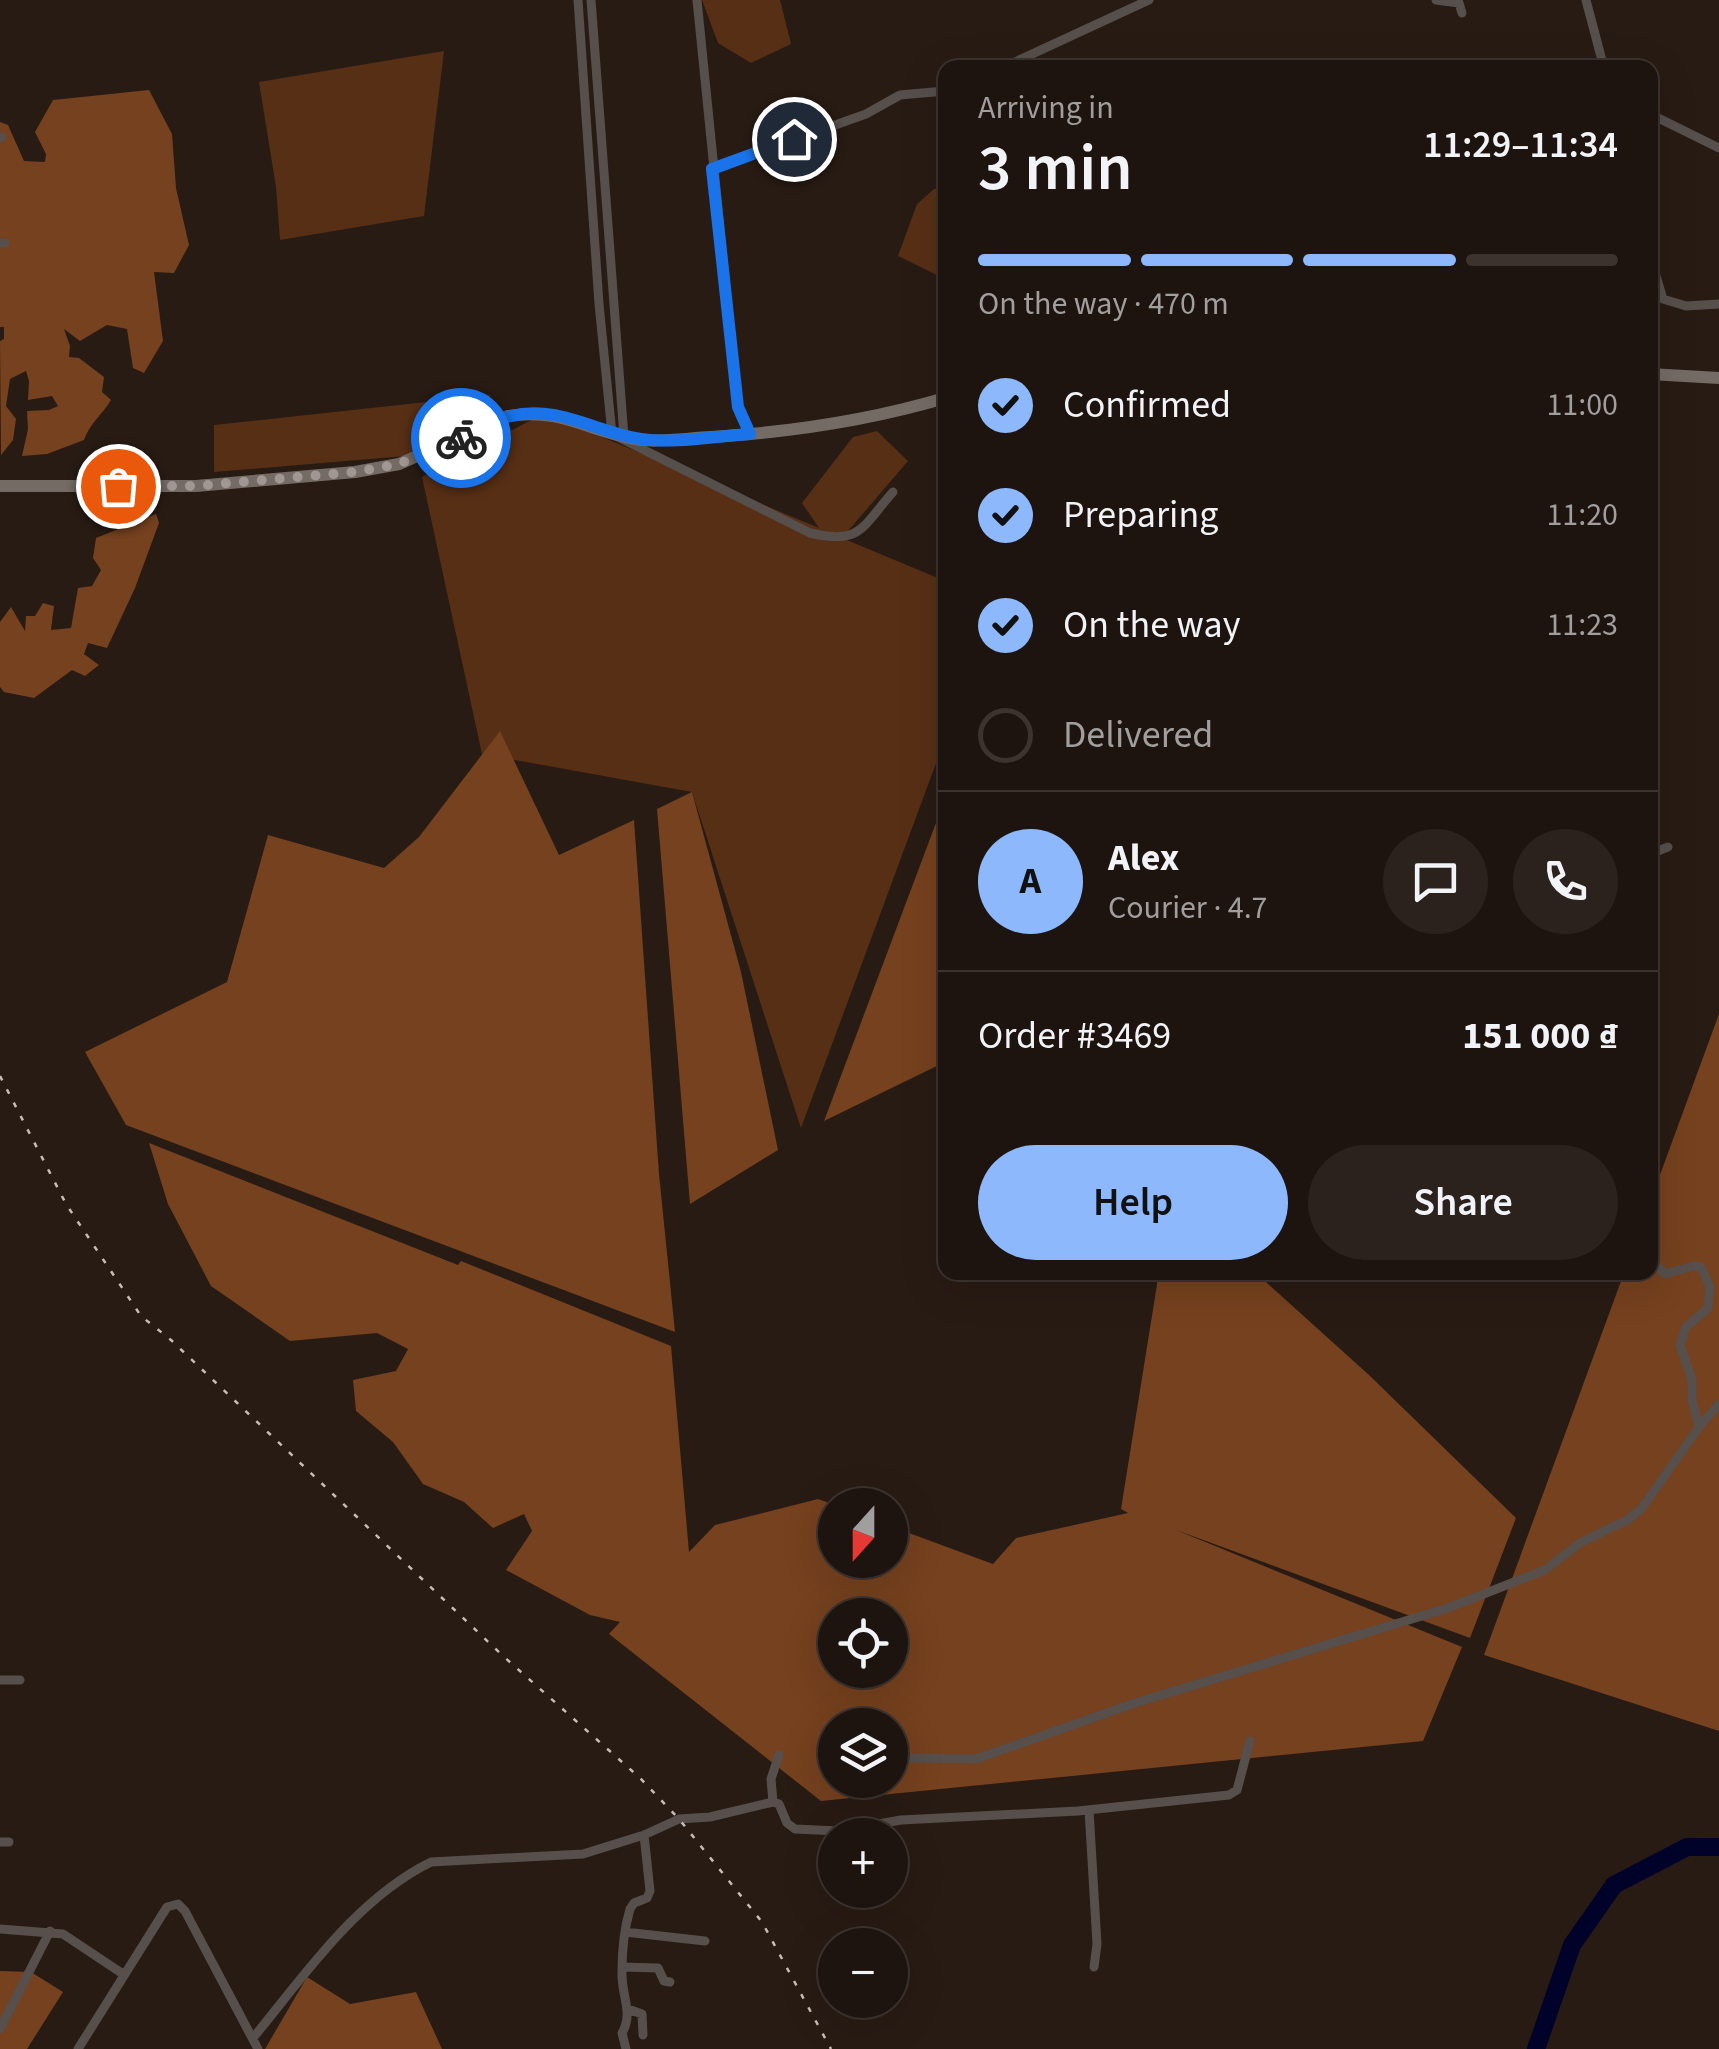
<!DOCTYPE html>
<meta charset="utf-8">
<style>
:root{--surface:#1e140f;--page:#2b211d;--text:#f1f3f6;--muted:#a19e9e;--line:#3c332f;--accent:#8db9fc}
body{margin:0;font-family:"Source Sans 3",sans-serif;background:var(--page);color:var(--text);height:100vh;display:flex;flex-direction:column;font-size:38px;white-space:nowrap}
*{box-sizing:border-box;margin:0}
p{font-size:32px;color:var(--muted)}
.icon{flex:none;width:55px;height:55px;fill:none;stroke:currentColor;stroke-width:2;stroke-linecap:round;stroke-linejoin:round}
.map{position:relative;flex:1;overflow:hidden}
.details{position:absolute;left:938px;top:60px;width:720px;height:1220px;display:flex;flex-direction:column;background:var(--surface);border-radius:20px;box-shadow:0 10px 40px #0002,0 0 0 2px var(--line)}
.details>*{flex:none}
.needle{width:65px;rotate:201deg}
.buttons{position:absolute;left:818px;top:1488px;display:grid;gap:20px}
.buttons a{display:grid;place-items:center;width:90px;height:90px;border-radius:50%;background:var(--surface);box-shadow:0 10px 40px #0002,0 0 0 2px var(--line);font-size:50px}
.pin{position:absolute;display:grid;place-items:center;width:85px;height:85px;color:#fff;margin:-42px;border:5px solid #fff;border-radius:50%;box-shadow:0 2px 10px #0007}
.courier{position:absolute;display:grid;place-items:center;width:100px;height:100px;margin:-50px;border:8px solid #1a73e8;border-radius:50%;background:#fff;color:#222;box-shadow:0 2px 12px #0007}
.headline em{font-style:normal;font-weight:600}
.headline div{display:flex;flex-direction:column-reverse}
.headline{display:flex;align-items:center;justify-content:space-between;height:170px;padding:0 40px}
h1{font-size:65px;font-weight:600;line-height:75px}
.bar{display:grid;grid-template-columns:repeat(4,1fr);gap:15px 10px;align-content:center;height:120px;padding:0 40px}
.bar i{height:12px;border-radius:8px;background:var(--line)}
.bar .on{background:var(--accent)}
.bar p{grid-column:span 4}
.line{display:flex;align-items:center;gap:25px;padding:0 40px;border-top:2px solid var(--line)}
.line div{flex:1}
.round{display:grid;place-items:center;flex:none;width:105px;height:105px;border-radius:52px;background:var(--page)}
ol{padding:0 40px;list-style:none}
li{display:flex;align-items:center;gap:30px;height:110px}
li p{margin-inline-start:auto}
li .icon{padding:10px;border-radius:50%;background:var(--accent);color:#111;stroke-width:4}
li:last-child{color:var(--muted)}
li i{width:55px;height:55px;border:5px solid var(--line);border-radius:50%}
.button{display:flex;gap:20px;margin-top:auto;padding:20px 40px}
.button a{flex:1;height:115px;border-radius:60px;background:var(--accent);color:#111;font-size:40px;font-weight:600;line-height:115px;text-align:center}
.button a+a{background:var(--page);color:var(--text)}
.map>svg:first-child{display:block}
</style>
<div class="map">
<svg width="1719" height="2049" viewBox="0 0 1719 2049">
<rect width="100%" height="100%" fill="#281b14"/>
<path fill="#572f15" d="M702,0h78l11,44 -40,19 -33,-20z
M444,51l-20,165 -144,24 -4,-53 -17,-105z
M934,189h11v90l-47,-23 19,-52z
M491,395l-50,58 -227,19v-47z
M545,413l274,115 -17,-25 51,-66 24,-6 31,30 -66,77 103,43v158l-144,389 -109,-336 -210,-38 -60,-277z"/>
<path fill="#75411e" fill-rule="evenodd" d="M149,90l23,44 4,54 13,57 -15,28 -20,-1 9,69 -19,32 -11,-5 -6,-39 -20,-4 -27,16 -16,-12 6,17 -1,11 10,1 25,19 -2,15 9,8c-9,15 -21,23 -27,40l-37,14 -25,2 6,-27 -1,-18 22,-1 9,-4 -6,-10 -24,4 1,-19 -3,-10 -16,8 -4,27 10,13 -3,21 -12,15 -1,-114 4,-2v-12h-4v-205l8,3 16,36 21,1 1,-8 -11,-22 18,-32z
M156,514l3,9 -24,65 -28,60 -19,-5 -4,11 15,11 -14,11 -13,-6 -38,28 -30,-6 -4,-5v-65l11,-15 14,24 1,-15h9l8,-13 11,3 -3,24 20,-2 7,-40 14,-2 9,-16 -8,-12 3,-20z
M500,731l59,124 75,-35 25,354 16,158 -549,-207 -41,-73 142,-70 41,-147 116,33 35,-31z
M692,792l49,180 37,178 -88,54 -33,-395z
M945,799v263l-121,59z
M1719,1014v717l-235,-76 140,-382 26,-1v-70z
M149,1143l309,122 3,-4 210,85 18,206 26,-27 103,-26 17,6v55h55v-34l103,38 23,-26 112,-25 -7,-4 38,-237 97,1 113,102 147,143 -46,120 -294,-108 286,117 -39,94 -602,60 -212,-167 11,-12 -30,-7 -84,-45 26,-39 -8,-17 -31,14 -29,-26 -41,-18 -30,-42 -37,-31 -3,-31 43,-9 12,-22 -31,-16 -87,8 -79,-55 -43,-82zM835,1615h55v55h-55zM835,1725h55v55h-55z
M0,1971l31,1 32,20 -36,57h-27z
M307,1977l43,27 66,-12 26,57h-177z"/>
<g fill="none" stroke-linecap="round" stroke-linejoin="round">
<path stroke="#000229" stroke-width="18" d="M1536,2049l36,-104 42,-60 73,-38h32"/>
<path stroke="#564f4c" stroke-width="9" d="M578,0l21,304 13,130 198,99c51,12 51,-5 83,-41
M591,0l33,437
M697,0l41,407 12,27
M1436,0l23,3 3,10
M1586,0l18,68
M1002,68l147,-68
M1650,114l69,34
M0,138l2,-1
M712,169l154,-55 34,-19 45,-4
M0,243h5
M1650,256l13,43
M1663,299l23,7 33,-2
M1650,854l18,-7
M1650,1259l15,15 29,-8 7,1 9,20 -2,21 -22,19 -6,18 12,35v20l7,27
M0,1680h20
M779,1755l-8,24 2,23 6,2 8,19 8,6 44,2 62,-11 177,-9 151,-16 8,-5 13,-49
M908,1758l68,1 156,-55 316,-96 97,-38 35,-27 49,-24 13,-11 57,-81 20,-23
M1089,1810l8,134 -3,23
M0,1842h9
M0,1929l63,5 60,40
M625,1932l80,9
M622,1967l36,1 6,13 6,1
M628,2009l14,5 1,21
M0,2029l50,-98
M253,2038c51,-62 103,-139 178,-176l152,-8 61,-19 35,-16 31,-2 63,-15
M78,2049l89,-142 11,-3 7,7 73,138
M626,2049l-4,-16c12,-20 -1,-38 0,-61 0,-21 2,-43 8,-63l4,-6 13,-5 3,-7 -6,-56"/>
<path stroke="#756b65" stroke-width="12" d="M1650,374l69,4
M0,486h196l159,-14 44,-8 109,-48c57,-9 83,18 134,24 22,2 47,-2 69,-3 82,-5 156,-16 234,-39"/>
<path stroke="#c7bdb8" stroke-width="2.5" stroke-dasharray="5 10" stroke-linecap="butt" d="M0,1076l66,128 75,112 30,24 331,315 138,123 39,41 83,103 69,127"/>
</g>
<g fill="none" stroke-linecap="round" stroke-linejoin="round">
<path stroke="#a19691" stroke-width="10" stroke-dasharray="0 18" d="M118,486h78l159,-14 44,-8 62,-26"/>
<path stroke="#1a73e8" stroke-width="12" d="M461,438c17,-7 33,-18 50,-22 46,-12 86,17 130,23 34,5 74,-3 109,-5l-12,-27 -26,-238 82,-30"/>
</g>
</svg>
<div class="buttons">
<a><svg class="needle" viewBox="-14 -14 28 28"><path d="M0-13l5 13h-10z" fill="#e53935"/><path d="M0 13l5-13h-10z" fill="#a19e9e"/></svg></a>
<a><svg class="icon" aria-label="locate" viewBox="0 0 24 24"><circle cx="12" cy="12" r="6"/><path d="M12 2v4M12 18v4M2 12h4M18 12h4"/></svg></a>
<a><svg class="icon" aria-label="layers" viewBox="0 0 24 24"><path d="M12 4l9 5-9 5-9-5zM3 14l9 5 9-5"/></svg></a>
<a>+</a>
<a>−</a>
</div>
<div class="pin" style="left:118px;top:486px;background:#ea580c"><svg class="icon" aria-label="bag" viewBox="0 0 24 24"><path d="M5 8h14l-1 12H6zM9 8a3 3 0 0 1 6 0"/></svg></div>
<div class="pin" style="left:794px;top:139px;background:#1f2937"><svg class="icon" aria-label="home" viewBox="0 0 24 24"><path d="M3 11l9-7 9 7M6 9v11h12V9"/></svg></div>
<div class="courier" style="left:461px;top:438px"><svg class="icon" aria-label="bike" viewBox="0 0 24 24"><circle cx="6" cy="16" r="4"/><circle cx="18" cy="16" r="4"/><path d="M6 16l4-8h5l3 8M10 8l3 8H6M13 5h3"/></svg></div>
<section class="details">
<div class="headline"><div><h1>3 min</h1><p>Arriving in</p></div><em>11:29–11:34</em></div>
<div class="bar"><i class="on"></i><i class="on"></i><i class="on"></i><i></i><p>On the way · 470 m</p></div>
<ol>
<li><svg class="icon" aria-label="check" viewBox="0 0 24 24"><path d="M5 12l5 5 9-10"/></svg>Confirmed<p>11:00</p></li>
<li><svg class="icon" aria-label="check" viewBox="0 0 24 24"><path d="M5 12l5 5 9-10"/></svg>Preparing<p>11:20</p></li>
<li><svg class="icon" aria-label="check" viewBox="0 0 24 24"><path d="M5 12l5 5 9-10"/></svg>On the way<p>11:23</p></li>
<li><i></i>Delivered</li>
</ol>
<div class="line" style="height:180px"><b class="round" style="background:var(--accent);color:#111">A</b><div><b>Alex</b><p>Courier · 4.7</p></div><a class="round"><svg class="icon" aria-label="chat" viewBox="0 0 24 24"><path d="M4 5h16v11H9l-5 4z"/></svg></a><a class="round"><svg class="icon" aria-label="phone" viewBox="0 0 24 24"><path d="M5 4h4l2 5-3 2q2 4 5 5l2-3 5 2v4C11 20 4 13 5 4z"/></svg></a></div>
<div class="line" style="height:130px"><div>Order #3469</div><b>151 000 ₫</b></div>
<div class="button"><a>Help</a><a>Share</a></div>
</section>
</div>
